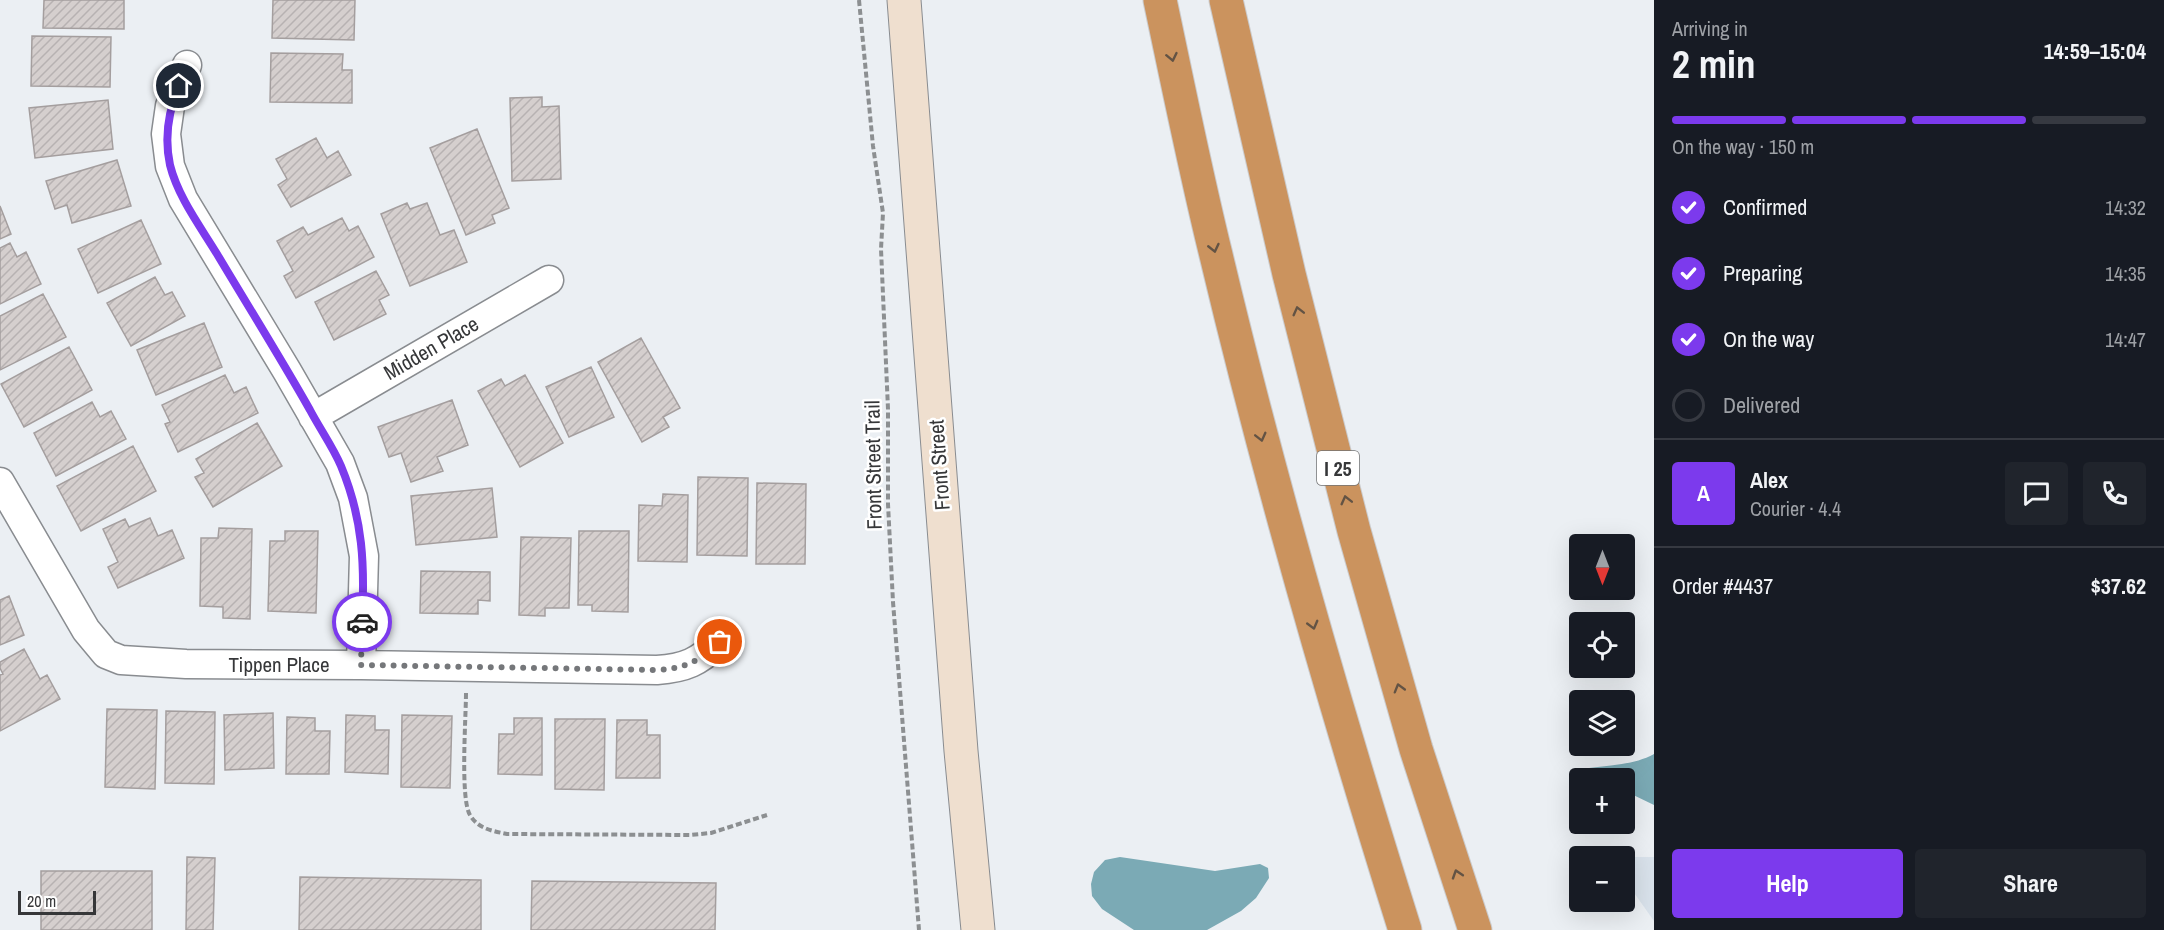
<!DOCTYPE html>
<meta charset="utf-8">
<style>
:root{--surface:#171b24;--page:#20242c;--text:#f1f3f6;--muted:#9ea1a6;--line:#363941;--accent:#7c3aed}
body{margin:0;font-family:"Archivo Narrow",sans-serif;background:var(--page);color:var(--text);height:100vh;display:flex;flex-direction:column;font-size:22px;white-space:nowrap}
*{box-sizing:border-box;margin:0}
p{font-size:20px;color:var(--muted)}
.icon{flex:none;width:33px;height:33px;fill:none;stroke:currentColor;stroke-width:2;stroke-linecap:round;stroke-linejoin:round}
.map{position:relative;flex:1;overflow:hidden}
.panel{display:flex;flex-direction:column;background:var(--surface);width:510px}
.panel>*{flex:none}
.needle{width:39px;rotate:180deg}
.buttons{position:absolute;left:1569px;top:534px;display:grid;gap:12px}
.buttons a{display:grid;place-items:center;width:66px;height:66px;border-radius:6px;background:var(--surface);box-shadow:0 6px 24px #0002;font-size:30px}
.scale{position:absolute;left:18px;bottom:15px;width:78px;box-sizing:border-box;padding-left:6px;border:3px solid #363739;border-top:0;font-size:16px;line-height:21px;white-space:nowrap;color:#363739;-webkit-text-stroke:4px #fff;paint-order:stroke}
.pin{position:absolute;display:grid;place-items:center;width:51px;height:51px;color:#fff;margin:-26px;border:3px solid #fff;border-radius:50%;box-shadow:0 2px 6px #0007}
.courier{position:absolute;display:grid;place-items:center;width:60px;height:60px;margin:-30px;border:4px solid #7c3aed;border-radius:50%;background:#fff;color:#222;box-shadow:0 2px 8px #0007}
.overview em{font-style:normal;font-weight:800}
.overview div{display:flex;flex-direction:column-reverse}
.overview{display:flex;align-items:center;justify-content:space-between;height:102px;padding:0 18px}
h1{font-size:39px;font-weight:800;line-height:45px}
.bar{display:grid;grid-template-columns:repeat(4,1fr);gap:9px 6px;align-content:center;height:72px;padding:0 18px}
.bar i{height:8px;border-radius:4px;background:var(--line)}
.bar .active{background:var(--accent)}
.bar p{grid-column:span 4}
.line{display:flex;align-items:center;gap:15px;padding:0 18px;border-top:2px solid var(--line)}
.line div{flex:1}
.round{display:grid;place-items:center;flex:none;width:63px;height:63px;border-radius:6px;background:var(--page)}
ol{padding:0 18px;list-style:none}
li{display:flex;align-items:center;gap:18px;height:66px}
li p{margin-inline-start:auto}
li .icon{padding:6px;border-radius:50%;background:var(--accent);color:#fff;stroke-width:4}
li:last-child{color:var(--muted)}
li i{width:33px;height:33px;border:3px solid var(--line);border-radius:50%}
.action{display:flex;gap:12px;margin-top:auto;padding:12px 18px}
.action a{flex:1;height:69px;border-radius:6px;background:var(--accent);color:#fff;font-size:24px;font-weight:800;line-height:69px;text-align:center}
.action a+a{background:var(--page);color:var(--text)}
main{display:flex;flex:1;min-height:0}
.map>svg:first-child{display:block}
</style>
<main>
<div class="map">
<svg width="1654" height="930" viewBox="0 0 1654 930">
<defs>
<pattern id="building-hatch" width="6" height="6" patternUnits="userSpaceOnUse" patternTransform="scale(1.5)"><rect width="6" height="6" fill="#d5cfce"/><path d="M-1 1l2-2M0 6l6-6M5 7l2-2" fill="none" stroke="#b7b2b2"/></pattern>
</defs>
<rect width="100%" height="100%" fill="#ebeff3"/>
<path fill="#d9e2eb" d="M1608,856l46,1v64l-29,-41 -1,-24z"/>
<path fill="#7baab5" d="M1654,754v51l-29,-14 -1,-13h-39l-2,-4 6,-6c22,-3 45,-3 65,-14z
M1120,857l95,14 45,-7 8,4 1,10 -13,20 -15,13 -34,19h-73l-32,-21 -10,-13 -1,-12 3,-12 11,-12z"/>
<path fill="url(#building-hatch)" stroke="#a49e9e" stroke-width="1.5" d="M44,0h80v29l-81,-1z
M273,0h82l-1,40 -82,-2z
M32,36l79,1 -1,50 -79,-1z
M271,53l72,1 -1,16h10v33l-82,-1z
M542,97v10l17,-1 2,73 -49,2 -2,-83z
M108,100l5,49 -78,9 -6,-50z
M477,129l32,79 -17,7 3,8 -29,12 -36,-87z
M316,138l11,20 11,-7 13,24 -60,32 -13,-22 9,-6 -11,-20z
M117,160l14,46 -59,17 -5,-18 -12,4 -9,-28z
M407,203l3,6 17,-6 13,32 14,-5 13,32 -57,24 -29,-72z
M0,206l11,28 -11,5z
M342,218l7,13 9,-5 16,31 -78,41 -12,-22 9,-5 -16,-30 26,-14 5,8z
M141,220l20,44 -63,29 -20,-44z
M10,243l7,14 9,-5 15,32 -41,20v-56z
M376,271l13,24 -10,5 7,14 -52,26 -19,-38z
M155,277l10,18 7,-3 13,24 -54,30 -24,-43z
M43,294l23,43 -66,33v-54z
M204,323l18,44 -66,28 -19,-45z
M641,338l39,70 -17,9 6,10 -27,15 -44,-80z
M69,347l23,43 -68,37 -23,-43z
M591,367l23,50 -45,20 -23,-50z
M225,375l9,18 12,-6 12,26 -80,39 -13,-28 5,-2 -8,-17z
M525,375l38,68 -43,24 -42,-76 23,-12 4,7z
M452,400l16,45 -31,12 6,14 -32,11 -10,-29 -12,4 -11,-30z
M92,402l8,15 11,-6 15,28 -70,37 -22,-43z
M257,423l25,43 -69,41 -18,-30 9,-4 -8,-14z
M133,446l23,45 -75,40 -24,-45z
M698,477l50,1 -1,78 -50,-1z
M757,483l49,1 -1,80h-49z
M492,488l5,49 -81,8 -5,-49z
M663,494l25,1 -1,67 -49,-1 1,-56 23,1z
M150,518l8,18 14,-6 12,28 -66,30 -10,-21 10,-5 -15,-33 22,-10 4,8z
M219,528l33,1 -2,90 -27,-1v-11l-23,-1 1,-68h17z
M285,531h33l-2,82 -48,-2 2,-70h15z
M579,531h50l-1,81 -36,-1v-6h-14z
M521,537l50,1 -2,70h-24v8l-26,-1z
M421,571l69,1v29l-12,-1v14l-58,-1z
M9,596l15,39 -24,10v-45z
M24,649l16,30 7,-4 13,24 -60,32v-56l3,-1 -3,-6v-6z
M107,709l50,1 -2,79 -50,-2z
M166,711l49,1 -1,72 -49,-1z
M273,713l1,55 -49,2 -1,-55z
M346,715l29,1v14h14l-1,44 -43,-2z
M402,715l50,1 -2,72 -49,-1z
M287,717l28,1v13h15l-1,43h-43z
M514,718h28v57l-44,-1 1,-40h15z
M555,719h50l-1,71 -49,-1z
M617,720h30v15h13v43h-44z
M187,857l28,1 -2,72h-27z
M41,871h111v59h-111z
M300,877l181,3v50h-182z
M532,881l184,2 -1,47h-184z"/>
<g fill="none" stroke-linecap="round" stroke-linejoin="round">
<g stroke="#898c90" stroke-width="31">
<path id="minor" d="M187,65l-17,41 -4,28 4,32 13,33 104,172 53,92 13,35 11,58 -3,109
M313,417l236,-137
M0,482l86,148 20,24 15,6 65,4 175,1 296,5c29,-2 41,-8 63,-28"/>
</g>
<g stroke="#898c90" stroke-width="35">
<path id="secondary" d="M904,0l57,751 17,179"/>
</g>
<g stroke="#cbcbcc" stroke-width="35">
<path id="motorway" d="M1160,0c18,85 35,170 56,255 54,227 119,452 189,675
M1226,0l63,274 65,257 62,218 59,181"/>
</g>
<path stroke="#8c8f91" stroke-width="4" stroke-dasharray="6 3" stroke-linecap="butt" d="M859,0l14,146 10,67 -2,36 7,160v95l5,98 26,328
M466,693c0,24 -6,106 4,122 8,14 23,16 37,19l183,1 21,-2 56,-18"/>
<use href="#minor" stroke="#fff" stroke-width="28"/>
<use href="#secondary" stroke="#efdfcf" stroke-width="33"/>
<use href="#motorway" stroke="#cb935e" stroke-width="33"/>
</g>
<defs><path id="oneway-chevron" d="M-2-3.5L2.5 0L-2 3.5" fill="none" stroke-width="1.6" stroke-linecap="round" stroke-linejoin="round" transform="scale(1.5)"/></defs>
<g stroke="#635344">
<use href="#oneway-chevron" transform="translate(1172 57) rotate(78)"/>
<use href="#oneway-chevron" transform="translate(1214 248) rotate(77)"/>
<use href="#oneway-chevron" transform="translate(1298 311) rotate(-104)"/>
<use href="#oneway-chevron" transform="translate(1261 437) rotate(76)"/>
<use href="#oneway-chevron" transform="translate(1346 500) rotate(-104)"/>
<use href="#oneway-chevron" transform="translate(1313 625) rotate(75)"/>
<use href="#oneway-chevron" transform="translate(1399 688) rotate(-106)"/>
<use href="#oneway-chevron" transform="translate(1457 874) rotate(-108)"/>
</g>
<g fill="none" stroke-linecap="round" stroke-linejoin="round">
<path stroke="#75777a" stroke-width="6" stroke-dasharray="0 10.8" d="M362,622l-1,43 296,5c29,-2 41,-8 63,-28"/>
<path stroke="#7c3aed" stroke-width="8" d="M179,86c-11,26 -15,51 -9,79 8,32 30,61 47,89 31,52 63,103 93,156 10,19 23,37 31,56 22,53 24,99 21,156"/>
</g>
<g text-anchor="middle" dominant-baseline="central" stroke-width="5" stroke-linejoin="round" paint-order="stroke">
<rect fill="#fff" stroke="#727374" stroke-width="1.5" x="1317" y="451" width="42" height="34" rx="4.5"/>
<g font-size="20" font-weight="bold" fill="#363739">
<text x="1338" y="468">I 25</text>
</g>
<g font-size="21" fill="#363739" stroke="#fff">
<text transform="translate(431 348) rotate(-30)">Midden Place</text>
<text transform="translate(873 465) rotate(-91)">Front Street Trail</text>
<text transform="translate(939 465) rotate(-94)">Front Street</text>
<text x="279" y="664">Tippen Place</text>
</g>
</g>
</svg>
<div class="buttons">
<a><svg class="needle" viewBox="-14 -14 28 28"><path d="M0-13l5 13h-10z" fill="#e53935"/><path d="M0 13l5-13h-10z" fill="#9ea1a6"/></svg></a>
<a><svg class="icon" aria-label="locate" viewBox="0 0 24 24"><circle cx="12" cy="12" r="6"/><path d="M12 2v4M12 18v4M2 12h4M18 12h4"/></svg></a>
<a><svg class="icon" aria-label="layers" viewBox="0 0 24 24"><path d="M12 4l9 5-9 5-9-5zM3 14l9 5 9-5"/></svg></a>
<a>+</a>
<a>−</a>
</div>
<div class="scale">20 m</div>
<div class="pin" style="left:720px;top:642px;background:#ea580c"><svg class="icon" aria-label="bag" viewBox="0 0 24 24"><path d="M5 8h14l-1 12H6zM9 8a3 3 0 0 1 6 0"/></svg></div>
<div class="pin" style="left:179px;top:86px;background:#1f2937"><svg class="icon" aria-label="home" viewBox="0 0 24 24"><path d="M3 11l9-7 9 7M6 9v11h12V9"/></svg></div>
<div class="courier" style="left:362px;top:622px"><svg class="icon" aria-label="car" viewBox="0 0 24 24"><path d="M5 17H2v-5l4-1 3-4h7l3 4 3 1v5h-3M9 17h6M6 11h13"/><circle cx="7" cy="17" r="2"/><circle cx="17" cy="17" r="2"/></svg></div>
</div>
<section class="panel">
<div class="overview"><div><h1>2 min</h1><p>Arriving in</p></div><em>14:59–15:04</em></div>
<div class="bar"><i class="active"></i><i class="active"></i><i class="active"></i><i></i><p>On the way · 150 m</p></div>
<ol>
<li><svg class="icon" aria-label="check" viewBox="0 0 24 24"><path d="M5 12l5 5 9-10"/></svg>Confirmed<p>14:32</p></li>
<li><svg class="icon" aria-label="check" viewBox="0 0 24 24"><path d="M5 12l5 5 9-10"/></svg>Preparing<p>14:35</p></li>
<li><svg class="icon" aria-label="check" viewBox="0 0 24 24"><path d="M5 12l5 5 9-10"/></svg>On the way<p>14:47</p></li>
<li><i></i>Delivered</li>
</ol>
<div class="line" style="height:108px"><b class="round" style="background:var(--accent);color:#fff">A</b><div><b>Alex</b><p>Courier · 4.4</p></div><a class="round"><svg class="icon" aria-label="chat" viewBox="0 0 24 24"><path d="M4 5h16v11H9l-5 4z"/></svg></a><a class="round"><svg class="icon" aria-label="phone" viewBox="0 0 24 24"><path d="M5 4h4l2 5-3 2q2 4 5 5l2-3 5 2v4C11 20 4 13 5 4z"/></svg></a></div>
<div class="line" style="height:78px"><div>Order #4437</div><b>$37.62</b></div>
<div class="action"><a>Help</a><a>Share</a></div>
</section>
</main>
